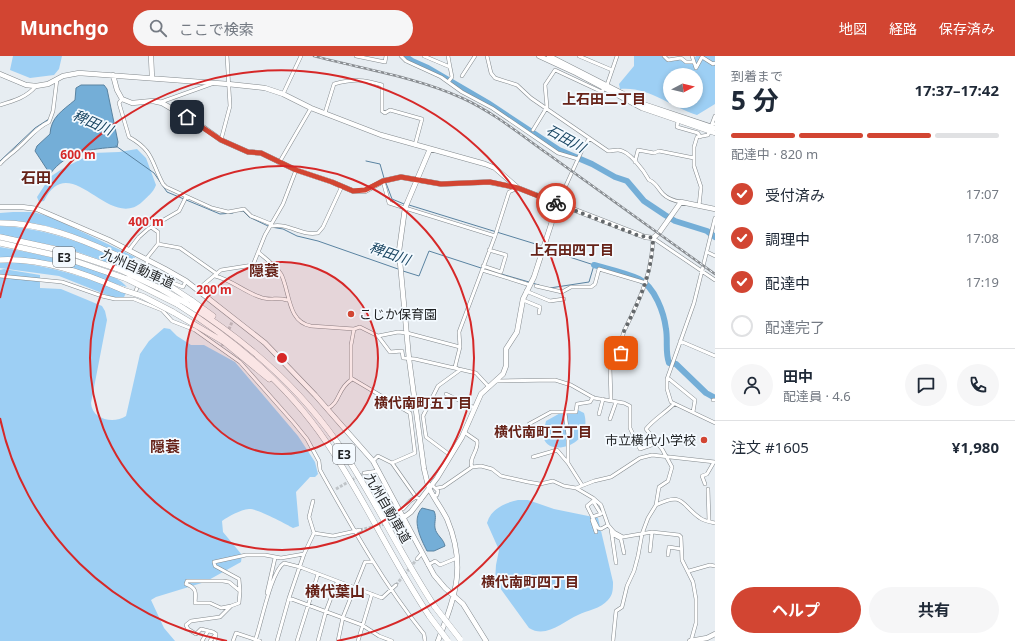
<!DOCTYPE html>
<html lang="ja">
<meta charset="utf-8">
<style>
:root{--surface:#fff;--page:#f6f6f7;--text:#1f2937;--muted:#747a83;--line:#e0e1e3;--accent:#d24532}
body{margin:0;font-family:"Noto Sans","Noto Sans JP",sans-serif;background:var(--page);color:var(--text);height:100vh;display:flex;flex-direction:column;font-size:15px;white-space:nowrap}
*{box-sizing:border-box;margin:0}
p{font-size:13px;color:var(--muted)}
.icon{flex:none;width:22px;height:22px;fill:none;stroke:currentColor;stroke-width:2;stroke-linecap:round;stroke-linejoin:round}
.map{position:relative;flex:1;overflow:hidden}
.drawer{display:flex;flex-direction:column;background:var(--surface);width:300px}
.drawer>*{flex:none}
.needle{width:26px;rotate:83deg}
.tools{position:absolute;left:663px;top:12px;display:grid;gap:8px}
.tools a{display:grid;place-items:center;width:40px;height:40px;border-radius:50%;background:var(--surface);box-shadow:0 2px 6px #0003;font-size:20px}
.pin{position:absolute;display:grid;place-items:center;width:34px;height:34px;color:#fff;margin:-17px;border-radius:8px;box-shadow:0 2px 6px #0006}
.courier{position:absolute;display:grid;place-items:center;width:40px;height:40px;margin:-20px;border:3px solid #d24532;border-radius:50%;background:#fff;color:#222;box-shadow:0 1px 5px #0007}
.headline em{font-style:normal;font-weight:700}
.headline div{display:flex;flex-direction:column-reverse}
.headline{display:flex;align-items:center;justify-content:space-between;height:68px;padding:0 16px}
h1{font-size:26px;font-weight:700;line-height:30px}
.bar{display:grid;grid-template-columns:repeat(4,1fr);gap:6px 4px;align-content:center;height:48px;padding:0 16px}
.bar i{height:5px;border-radius:3px;background:var(--line)}
.bar .selected{background:var(--accent)}
.bar p{grid-column:span 4}
.line{display:flex;align-items:center;gap:10px;padding:0 16px;border-top:1px solid var(--line)}
.line div{flex:1}
.round{display:grid;place-items:center;flex:none;width:42px;height:42px;border-radius:21px;background:var(--page)}
ol{padding:0 16px;list-style:none}
li{display:flex;align-items:center;gap:12px;height:44px}
li p{margin-inline-start:auto}
li .icon{padding:4px;border-radius:50%;background:var(--accent);color:#fff;stroke-width:4}
li:last-child{color:var(--muted)}
li i{width:22px;height:22px;border:2px solid var(--line);border-radius:50%}
.primary-button{display:flex;gap:8px;margin-top:auto;padding:8px 16px}
.primary-button a{flex:1;height:46px;border-radius:24px;background:var(--accent);color:#fff;font-size:16px;font-weight:700;line-height:46px;text-align:center}
.primary-button a+a{background:var(--page);color:var(--text)}
header{display:flex;align-items:center;gap:24px;box-sizing:border-box;height:56px;padding:0 20px;background:var(--accent);color:#fff}
header strong{font-size:19px}
nav{display:flex;gap:22px;margin-inline-start:auto;font-size:14px}
.search{width:280px;height:36px;background:var(--page);display:flex;align-items:center;gap:10px;box-sizing:border-box;padding:0 14px;border-radius:22px;color:var(--muted);font-size:15px}
main{display:flex;flex:1;min-height:0}
.map>svg:first-child{display:block}
</style>
<header>
<strong>Munchgo</strong>
<div class="search"><svg class="icon" aria-label="search" viewBox="0 0 24 24"><circle cx="10" cy="10" r="6"/><path d="M15 15l6 6"/></svg>ここで検索</div>
<nav><a>地図</a><a>経路</a><a>保存済み</a></nav>
</header>
<main>
<div class="map">
<svg width="715" height="585" viewBox="0 0 715 585">
<rect width="100%" height="100%" fill="#e7edf2"/>
<path fill="#9dcff4" fill-rule="evenodd" d="M13,0h49l-3,13 -5,6 -24,3 -20,-8z
M634,0h31l2,6 11,-2 13,3 5,-7h19v48l-18,11c-26,-8 -49,-29 -77,-26l-1,-5 15,-18zM670,19h26v26h-26z
M137,93l9,9 10,27c-3,8 -8,11 -14,17 -33,30 -72,-54 -98,-1l-5,1 -2,-5 13,-20 12,-8 31,-16 26,-1z
M13,156h21l19,6 82,39 -2,5 -10,-5v-2c-39,-17 -80,-36 -123,-34v-8z
M0,170c48,2 89,19 132,39l-3,5 -63,-22 -66,-13z
M0,191c26,5 112,20 127,40 -43,-11 -81,-32 -127,-29z
M9,206c41,3 79,16 117,31l-2,4h-12l-53,-21 -59,-8v-5z
M4,213l36,6v13l21,1 41,17 3,5 2,9 -16,83c1,17 23,21 35,13l14,-62 9,-13 15,-13 6,1 7,7 14,9h13l31,17 63,74 17,26 3,12 -3,3h-5l-14,15 3,34 -6,2c-7,-4 -37,-20 -44,-19 -9,1 -20,7 -27,12l1,11 19,23 -1,7 -36,20 -49,15 -5,3 13,28 11,13h-175v-371z
M578,354l6,3c10,33 -34,44 -40,26 -2,-6 1,-12 2,-18l18,-10z
M518,444h10l26,9 44,9 15,64c0,7 0,13 -5,18 -8,9 -20,10 -30,15 -14,6 -32,24 -49,13l-34,-47 1,-16 3,-15 -12,-27c4,-14 17,-20 31,-23z"/>
<path fill="#74aed7" stroke="#5a83a1" d="M81,29h23l3,4 11,53 -1,5c-26,2 -50,4 -67,27l-15,-23 2,-5 13,-12c1,-17 12,-23 25,-34l1,-12z
M422,452l12,3c3,6 0,11 1,17 1,7 9,11 10,18l-11,5h-7c-6,-12 -16,-31 -5,-43z"/>
<g fill="none" stroke-linecap="round" stroke-linejoin="round">
<path stroke="#5a83a1" stroke-width="1" d="M116,90l38,27 13,19 53,22 13,-1
M0,105l35,-33 14,-9
M366,105l14,3 4,14
M386,127l6,16 12,5
M409,149l133,41
M240,155h3l6,6 19,9
M271,171l12,2 14,7 21,5 80,28
M545,191l6,4 43,14 -5,17 -39,6
M484,213l45,13
M403,215l16,5 10,-25 52,17
M532,227l7,2"/>
<path stroke="#74aed7" stroke-width="6" d="M405,0l7,5 16,7 60,35 71,47 33,14 23,13 12,4 17,20 21,14 10,6 32,10 8,6
M594,209c14,4 32,8 45,14 16,8 25,34 27,50 2,12 -1,23 3,34l7,1 30,29 9,5"/>
<path stroke="#bfc4c8" stroke-width="3" stroke-dasharray="3 1.5" stroke-linecap="butt" d="M222,290l10,-24
M336,433l28,-16
M360,474l34,-8
M396,529l21,-26"/>
<g stroke="#83898d" stroke-width="4">
<path id="street" d="M356,0l29,6 1,-6
M401,0l5,5 35,16 21,15 30,16 66,45 20,6
M424,0l26,11 -2,-11
M487,0l4,17 4,5 22,7 14,13 77,53c4,0 6,-1 10,-1 11,0 26,21 31,30 8,3 8,8 14,14 4,4 12,7 18,8
M579,0l33,14
M664,0l4,4 13,-2 5,4h7
M692,0l4,12 6,-11 11,7 2,-1
M462,20l13,-20
M448,26l4,-5 -2,-10
M607,29l10,-29
M283,38l18,-38
M122,43l-3,4 10,34c25,14 22,25 34,47l3,3 46,21 16,4 16,-3 7,7 20,8 1,2c18,-3 28,10 46,7l5,-6 19,-41
M161,46l53,-19
M0,49c14,-4 27,-8 36,-19
M325,57l9,-29c19,-5 29,-5 48,1v26l3,2 5,-3 32,9 -7,26
M678,65l-1,6 21,6 2,4
M712,68l3,-8
M533,74l14,-23 -2,-22 10,-15 47,22 2,-4
M221,84l9,-34 -3,-50
M635,106l3,-12 16,3 5,-2 35,7
M279,107l32,-55
M0,108c6,-7 13,-11 19,-17 10,-9 18,-20 30,-25l4,-11 4,-32
M383,125l6,22 106,33
M558,147l25,-55 6,-9
M699,150l2,-19 -7,-21v-19l3,-10 11,-2 4,-11h3
M715,162l-21,85 -27,76v10l4,13 44,21
M151,171l7,5v12l22,4 37,26
M653,182l62,42
M129,194l10,-13 9,-8 31,-18 7,-14
M258,196c8,7 17,13 23,22 9,17 6,48 30,52l43,3 6,-2 18,9 12,16 12,-1 1,7 12,1 61,14 13,14
M707,196l8,4
M146,203l12,-15
M483,210l18,6 5,-17 -17,-5
M482,214l48,15
M0,220l62,6 40,14 13,3h19l28,11 10,11 23,9 45,32 54,61 13,16 12,22 1,9c32,57 63,113 104,164l1,7
M215,220c17,4 29,16 45,21 9,4 18,0 27,3
M536,230l26,6 9,-5h20l4,-3 4,-15 47,14
M157,232l6,-9 20,8 3,-6
M197,234l24,-20 32,-5 12,-30 18,-31 13,-34
M526,235l24,10 14,-2
M135,237l13,-33
M523,244l17,7 -1,6
M378,280l20,-4 9,1 53,14
M680,285l35,15
M457,312l-2,-1 5,-20 -1,-15 36,-96 14,-44 9,-4
M351,322l59,35 5,40 -23,10 -14,-7 -5,5
M668,322l27,22 -2,12
M497,325l58,-1 16,5 23,13 30,5 6,3v22l10,21 17,-6
M446,338l29,14
M713,344h2
M611,345l-1,-33 11,-15 1,-15 2,-7c16,-32 28,-57 29,-93
M327,353c14,-7 10,-20 24,-29v-35l3,-16
M565,357l3,22v28l14,22
M599,358l4,-15
M610,363l6,-17
M529,368l22,-12h25l1,-8 13,-2 3,-5
M464,376l13,9c2,10 -9,17 -5,26
M450,399l-24,-18 -3,-21 15,-30 22,-16
M533,401l24,-7 11,13
M392,407l24,34 5,3
M364,417l14,-2
M705,428l-3,-8 5,-2 7,-12
M432,429l6,6 -1,4 -3,1
M437,432l6,-1 29,-20 9,-1 11,3 9,7 27,6 12,2 13,-3 11,5 12,2 17,10 8,7 7,20 6,7 9,5 29,-5 27,3 2,2 1,23 11,22 3,17v24l-5,18
M576,432l18,-7 17,-4 29,-19 12,-3 63,7
M708,433l1,32
M313,445l-4,16 5,16
M656,449c28,-14 25,0 44,13 4,3 10,4 15,5
M403,453l7,-8 6,-4
M592,461l9,-3 -8,-13 -6,5 11,22 3,1 7,-4
M592,464l4,12
M394,466l9,-4
M611,473l5,34
M612,478l9,5 3,14
M650,495l2,-19
M668,499l1,-8 12,2
M417,503l5,-6
M428,509l7,-4 5,4 17,-7
M689,515l21,-6 5,1
M268,538l-1,-1 8,-35
M289,542l73,27 17,11 13,5
M231,550l-10,2 -11,-5h-15c1,-10 2,-15 -9,-19l1,-3h36l6,1 11,9 -1,-12 -24,-13 -1,-4 32,-7h19l16,3 23,-4 10,-21 19,3 27,-6
M202,585l6,-10
M210,585l6,-7
M215,585l1,-7 -3,-2 -12,-3 -5,5 -8,-5 -2,-4 5,-4 29,-4 11,-11 8,-3 1,-12
M233,585l3,-8 24,8
M255,585c6,-16 16,-70 29,-78l16,4 82,31 14,-13
M277,585l12,-43 15,-44
M297,585l21,-67
M318,585l8,-30 11,-29
M338,585l5,-24 22,-55h8
M358,585l14,-47
M613,585l3,-30 6,-4 5,-21 7,-15 4,-15 4,-22 6,-16 8,-13 3,-18 9,-6 4,-14 -10,-18 -16,-20c8,-10 19,-16 28,-25"/>
</g>
<g stroke="#83898d" stroke-width="5.5">
<path id="secondary" d="M151,0l1,22
M539,0l37,17 66,35 73,25
M549,0l94,48 72,24
M0,18l26,11 10,1 12,-2 15,-8 16,-3 149,11 37,4 18,6 28,14 70,27 104,29 10,4 23,20 127,49 8,1 6,-5 22,-31 34,7
M113,19l4,15 5,9 10,4 21,-2 9,2 38,22 21,15 27,12 13,1 35,17 36,12 21,9h12l18,-10 18,-4 40,7 48,-2 25,5
M430,93l-25,59 -6,43 10,108 15,110c2,7 3,15 6,21 5,10 12,19 17,29 20,48 8,77 -9,122
M0,151h22l15,2 72,31 56,29 21,12 79,62 50,52 58,66 61,114 11,13 18,16 23,37
M403,462l8,-6 26,-34 25,-41 19,-43 22,-20 3,-8v-17l11,-17 6,-33 11,-22 24,-74
M690,585l17,-3 8,-4"/>
</g>
<g stroke="#83898d" stroke-width="6">
<path id="highway" d="M0,167c41,0 79,15 116,32
M0,181l64,14 57,19
M0,187l63,14 64,22
M0,204c43,-2 84,13 123,30
M191,244l22,16
M186,247c59,37 111,82 151,139 36,53 63,112 98,165
M177,248c59,37 111,81 150,139 38,56 65,118 103,174
M173,256l51,30 45,37"/>
</g>
<use href="#street" stroke="#fff" stroke-width="3"/>
<use href="#secondary" stroke="#fff" stroke-width="4.5"/>
<use href="#highway" stroke="#fff" stroke-width="5.5"/>
<g stroke="#898d91" stroke-width="2.5">
<path id="rail" d="M314,0c49,13 102,21 148,42 31,14 59,37 86,56 56,40 112,80 167,120"/>
</g>
<use href="#rail" stroke="#f4faff" stroke-width="1" stroke-dasharray="3" stroke-linecap="butt"/>
<g stroke="#83898d" stroke-width="6" stroke-linecap="butt">
<path id="highway-bridge" d="M116,199l31,16 44,29
M121,214l40,19 25,14
M127,223l50,25
M123,234l19,6 31,16
M435,551l25,32
M430,561l18,24"/>
</g>
<use href="#highway-bridge" stroke="#fff" stroke-width="5.5"/>
</g>
<g fill="none" stroke-linecap="round" stroke-linejoin="round">
<path stroke="#64686b" stroke-width="4" stroke-dasharray="0 7.2" d="M556,147l81,32 16,3c-1,36 -13,61 -29,93l-2,7 -1,15"/>
<path stroke="#d24532" stroke-width="5" d="M187,61l34,23 27,12 13,1 35,17 36,12 21,9 12,-1 18,-9 18,-4 40,7 49,-2 28,6 38,15"/>
</g>
<circle cx="282" cy="302" r="96" fill="#d62828" fill-opacity=".12"/>
<g fill="none" stroke="#d62828" stroke-width="2">
<circle cx="282" cy="302" r="96"/>
<circle cx="282" cy="302" r="192"/>
<path d="M227 585A288 288 0 0 1 0 362M0 242A288 288 0 1 1 337 585"/>
</g>
<g fill="#d24532" stroke="#f4faff" stroke-width="1.5">
<circle cx="351" cy="258" r="4"/>
<circle cx="704" cy="384" r="4"/>
</g>
<g text-anchor="middle" dominant-baseline="central" stroke-width="3.5" stroke-linejoin="round" paint-order="stroke">
<g fill="#f4faff" stroke="#5e6164" stroke-width="1">
<rect x="53" y="191" width="22" height="20" rx="3"/>
<rect x="333" y="388" width="22" height="20" rx="3"/>
</g>
<g font-size="12" font-weight="bold" fill="#1e2022">
<text x="64" y="201">E3</text>
<text x="344" y="398">E3</text>
</g>
<g font-size="13" fill="#1e2022" stroke="#f4faff">
<text transform="translate(138 212) rotate(24)">九州自動車道</text>
<text transform="translate(388 452) rotate(60)">九州自動車道</text>
</g>
<g font-size="13" fill="#1e2022" stroke="#f4faff" text-anchor="start">
<text x="359" y="258">こじか保育園</text>
<text x="696" y="384" text-anchor="end">市立横代小学校</text>
</g>
<g font-size="14" font-weight="bold" fill="#662218" stroke="#f4faff">
<text x="604" y="42">上石田二丁目</text>
<text x="572" y="193">上石田四丁目</text>
<text x="423" y="346">横代南町五丁目</text>
<text x="543" y="375">横代南町三丁目</text>
<text x="530" y="525">横代南町四丁目</text>
</g>
<g font-size="14" font-style="italic" fill="#1a4663" stroke="#f4faff">
<text transform="translate(93 66) rotate(24)">稗田川</text>
<text transform="translate(566 82) rotate(29)">石田川</text>
<text transform="translate(390 197) rotate(19)">稗田川</text>
</g>
<g font-size="15" font-weight="bold" fill="#662218" stroke="#f4faff">
<text x="36" y="121">石田</text>
<text x="264" y="214">隠蓑</text>
<text x="165" y="390">隠蓑</text>
<text x="335" y="535">横代葉山</text>
</g>
</g>
<circle cx="282" cy="302" r="6" fill="#d62828" stroke="#f4faff" stroke-width="2"/>
<g font-size="12" text-anchor="middle" font-weight="bold" fill="#d62828" stroke="#f4faff" stroke-width="3.5" stroke-linejoin="round" paint-order="stroke">
<text x="78" y="103">600 m</text>
<text x="146" y="170">400 m</text>
<text x="214" y="238">200 m</text>
</g>
</svg>
<div class="tools">
<a><svg class="needle" viewBox="-14 -14 28 28"><path d="M0-13l5 13h-10z" fill="#e53935"/><path d="M0 13l5-13h-10z" fill="#747a83"/></svg></a>
</div>
<div class="pin" style="left:621px;top:297px;background:#ea580c"><svg class="icon" aria-label="bag" viewBox="0 0 24 24"><path d="M5 8h14l-1 12H6zM9 8a3 3 0 0 1 6 0"/></svg></div>
<div class="pin" style="left:187px;top:61px;background:#1f2937"><svg class="icon" aria-label="home" viewBox="0 0 24 24"><path d="M3 11l9-7 9 7M6 9v11h12V9"/></svg></div>
<div class="courier" style="left:556px;top:147px"><svg class="icon" aria-label="bike" viewBox="0 0 24 24"><circle cx="6" cy="16" r="4"/><circle cx="18" cy="16" r="4"/><path d="M6 16l4-8h5l3 8M10 8l3 8H6M13 5h3"/></svg></div>
</div>
<section class="drawer">
<div class="headline"><div><h1>5 分</h1><p>到着まで</p></div><em>17:37–17:42</em></div>
<div class="bar"><i class="selected"></i><i class="selected"></i><i class="selected"></i><i></i><p>配達中 · 820 m</p></div>
<ol>
<li><svg class="icon" aria-label="check" viewBox="0 0 24 24"><path d="M5 12l5 5 9-10"/></svg>受付済み<p>17:07</p></li>
<li><svg class="icon" aria-label="check" viewBox="0 0 24 24"><path d="M5 12l5 5 9-10"/></svg>調理中<p>17:08</p></li>
<li><svg class="icon" aria-label="check" viewBox="0 0 24 24"><path d="M5 12l5 5 9-10"/></svg>配達中<p>17:19</p></li>
<li><i></i>配達完了</li>
</ol>
<div class="line" style="height:72px"><a class="round"><svg class="icon" aria-label="person" viewBox="0 0 24 24"><circle cx="12" cy="8" r="4"/><path d="M4 21q1-7 8-7t8 7"/></svg></a><div><b>田中</b><p>配達員 · 4.6</p></div><a class="round"><svg class="icon" aria-label="chat" viewBox="0 0 24 24"><path d="M4 5h16v11H9l-5 4z"/></svg></a><a class="round"><svg class="icon" aria-label="phone" viewBox="0 0 24 24"><path d="M5 4h4l2 5-3 2q2 4 5 5l2-3 5 2v4C11 20 4 13 5 4z"/></svg></a></div>
<div class="line" style="height:52px"><div>注文 #1605</div><b>¥1,980</b></div>
<div class="primary-button"><a>ヘルプ</a><a>共有</a></div>
</section>
</main>
